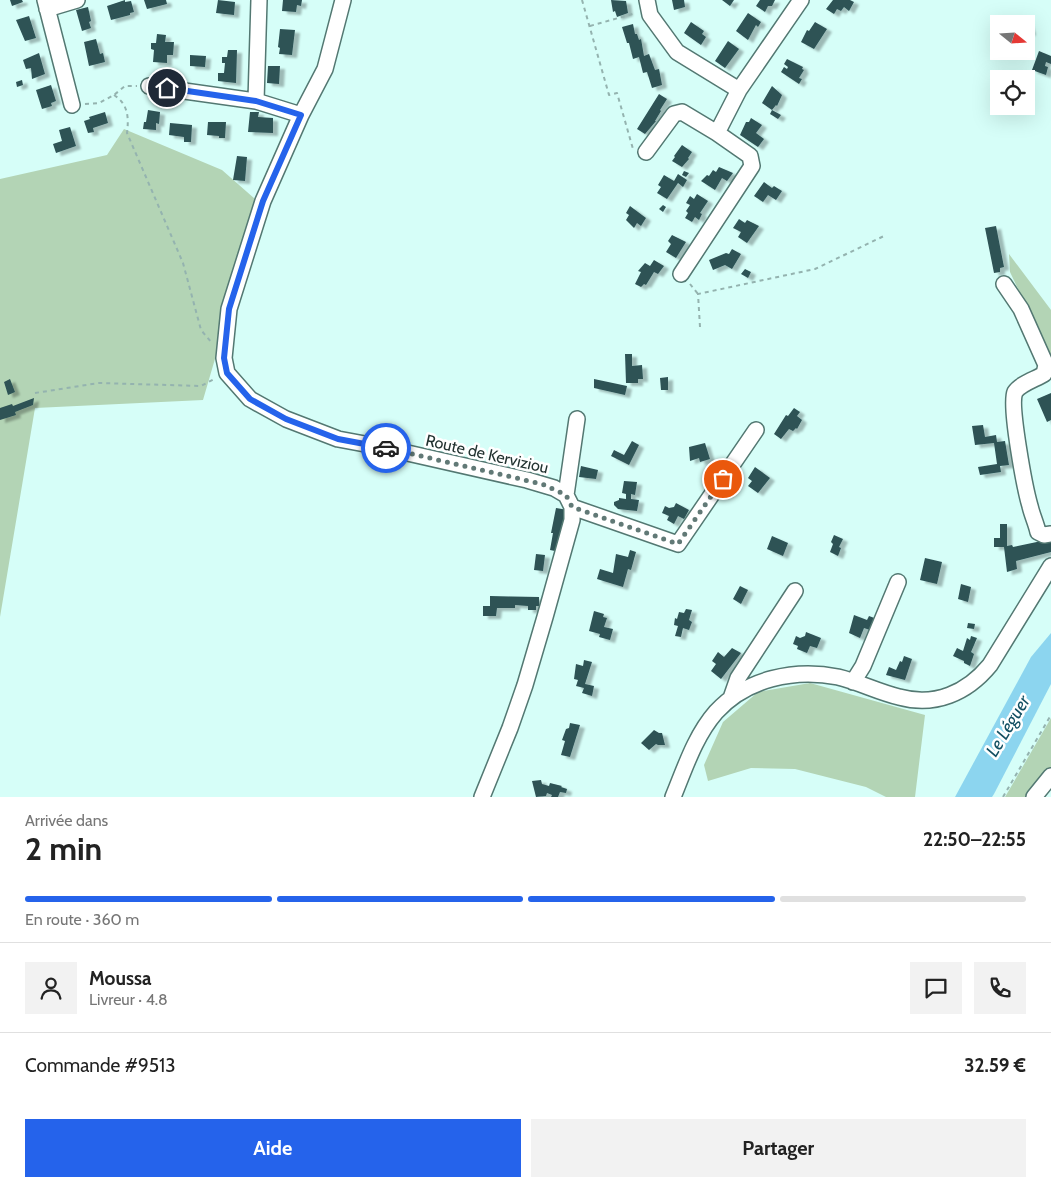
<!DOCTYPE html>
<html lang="fr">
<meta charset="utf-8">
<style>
:root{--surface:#fff;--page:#f2f2f2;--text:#222;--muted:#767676;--line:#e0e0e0;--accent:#2563eb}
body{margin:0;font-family:Cabin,sans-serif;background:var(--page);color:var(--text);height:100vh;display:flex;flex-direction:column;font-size:19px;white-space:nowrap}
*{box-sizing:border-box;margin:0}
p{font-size:16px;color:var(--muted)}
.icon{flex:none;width:28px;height:28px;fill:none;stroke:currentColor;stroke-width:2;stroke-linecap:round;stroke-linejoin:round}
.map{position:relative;height:797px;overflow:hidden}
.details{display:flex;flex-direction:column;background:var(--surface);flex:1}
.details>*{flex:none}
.needle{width:32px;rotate:108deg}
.controls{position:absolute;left:990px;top:15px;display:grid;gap:10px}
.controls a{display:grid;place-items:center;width:45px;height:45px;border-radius:0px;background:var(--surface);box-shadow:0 5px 20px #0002;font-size:25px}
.pin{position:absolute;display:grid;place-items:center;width:42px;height:42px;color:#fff;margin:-21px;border:2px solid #fff;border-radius:50%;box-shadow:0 1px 5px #0007}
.courier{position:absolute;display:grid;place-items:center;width:50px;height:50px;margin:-25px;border:4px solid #2563eb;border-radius:50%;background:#fff;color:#222;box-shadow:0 1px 6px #0007}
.headline em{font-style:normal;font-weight:800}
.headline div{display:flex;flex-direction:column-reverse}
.headline{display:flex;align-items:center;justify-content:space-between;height:85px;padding:0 25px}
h1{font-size:32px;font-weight:800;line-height:38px}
.bar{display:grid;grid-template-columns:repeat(4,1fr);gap:8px 5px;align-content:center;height:60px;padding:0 25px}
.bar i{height:6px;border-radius:4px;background:var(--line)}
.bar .selected{background:var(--accent)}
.bar p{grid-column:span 4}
.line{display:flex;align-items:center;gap:12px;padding:0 25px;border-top:1px solid var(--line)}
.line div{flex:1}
.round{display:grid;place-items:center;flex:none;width:52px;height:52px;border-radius:0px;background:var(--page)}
.action{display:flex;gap:10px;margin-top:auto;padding:10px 25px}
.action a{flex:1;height:58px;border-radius:0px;background:var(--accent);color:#fff;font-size:20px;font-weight:800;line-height:58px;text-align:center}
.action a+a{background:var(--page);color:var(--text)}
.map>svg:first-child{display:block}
</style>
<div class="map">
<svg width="1051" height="797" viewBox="0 0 1051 797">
<defs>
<filter id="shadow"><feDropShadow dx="5" dy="3" stdDeviation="1" flood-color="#0004"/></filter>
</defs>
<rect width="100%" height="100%" fill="#d6fef8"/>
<path fill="#b3d4b5" d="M124,129l98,41 33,29 -3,33 -49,168 -168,8 -35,209v-438l107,-24z
M1009,254l42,56v49l-41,-87z
M810,683l115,32 -10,82h-29l-20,-10 -71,-18 -44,-1 -43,13 -4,-16 19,-43 35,-30z
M1051,718v56l-18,23h-28z"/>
<path fill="#8cd5ef" d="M1051,633v51l-57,110 -2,3h-37l76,-140z"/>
<path fill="#2d5255" filter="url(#shadow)" d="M10,0h12l1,2 -11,4z
M125,0v2l6,-1 3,11 -4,1v2l-19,5 -4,-14z
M144,0h22l1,4 -20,5z
M218,0l17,2 -1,13 -18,-2z
M283,0h19l-1,6 -4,-1 -1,7 -14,-1z
M611,0l15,1 2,12 -11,4 -2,-6 -2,1z
M672,0h12l1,7 -11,3z
M722,0h12l-4,6z
M760,0h15l-3,6h-4l-3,6 -9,-6z
M833,0h17l4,2 -5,9 -5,-4 -3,4 -4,-2 -3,5 -8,-5z
M88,7l3,14 -2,1 2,6 -9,3 -6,-21z
M748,13l13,9 -3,5 -2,-2 -8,15 -12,-9z
M29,16l7,22 -11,3 -9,-21z
M691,22l13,9 -2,3 4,3 -5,8 -17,-12z
M815,22l12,7 -13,20 -13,-7 6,-12 2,1z
M1028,22l3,10 -5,2v-10l-4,-1z
M633,24l2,10h2l2,6 2,-1 3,17 5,-2 6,16 4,-1 3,16 -10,3 -5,-16 -4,1 -4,-16 -6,2 -4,-16h-2l-5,-16z
M280,29l15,1 -3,25 -13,-1 1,-6 -2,-1z
M157,34l9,1 -1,7h9l-1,13h-6v8l-14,-1 1,-12 -3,-1v-6h5z
M96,39l4,15 3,-1 2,9 -16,4 -5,-24z
M728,41l11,8 -14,19 -10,-7z
M228,50h9l-1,33 -18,-2v-8h6l1,-10h-3v-6h5z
M1039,51l12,5v8l-5,-2 -1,4 3,1 -2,8 -14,-5z
M39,53l6,21 -13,5 -1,-11 -5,1 -3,-9z
M190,55l16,1 -1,11 -15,-1z
M787,59l16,8 -1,2 2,1 -5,8 3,1 -3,5 -18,-12 3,-5 3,2 1,-2 -4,-3z
M268,66h12l-1,18 -12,-1z
M22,80l1,5 -6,2 -1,-5z
M51,85l5,16 -5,2 1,3 -10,3 -6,-19z
M772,86l10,9 -5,11 -1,-1 -4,5 -10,-7z
M659,94l8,5 -7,11 1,1 -6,10h1l-11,13 -8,-5z
M148,110l12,2 -1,12 -3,-1v7l-13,-1 1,-7h2z
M772,110l9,5 -3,4 -8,-5z
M105,112l3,11 -15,5 1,4 -6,1 -4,-12 6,-2 -1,-2z
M250,112h9l-1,5 15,1v15l-25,-1z
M751,118l11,7 -6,8 8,6 -6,8 -18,-12 6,-13h3z
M208,122h18l-1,16h-6v-2l-12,-1z
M170,123l22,2 -1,17h-7v-5l-15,-2z
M70,127l6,19 -20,7 -3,-9 9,-3 -3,-11z
M682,145l10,7 -4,6 1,1 -7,8 -10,-6 3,-4 -1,-1z
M237,156l10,1 -2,24 -12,-1z
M719,167l14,6 -6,8 -5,-3 -7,12 -14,-9 6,-6 2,1 4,-6 3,2z
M684,171l5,2 -3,4 -4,-2z
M678,174l9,6 -4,7 -5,-4 -11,16 -10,-6 4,-6 -3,-2 6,-10 10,6z
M764,182l8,6 2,-2 8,5 -6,9 -8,-5 -5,7 -9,-6z
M697,194l11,7 -8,12 2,1 -3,6 -4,-3 -3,5 -7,-4 3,-5 -2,-2 4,-6 -4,-2 4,-7 4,3z
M663,205l3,2 -3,5 -4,-3z
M630,206l16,12 -5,8 -4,-3 -3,5 -8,-8 3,-5 -3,-2z
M739,219l6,4 2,-3 12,6 -12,17 -9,-6 3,-5 -8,-4z
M996,226l8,41 -4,1v4l-6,1 -9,-45z
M672,235l14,7 -10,16 -10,-6 5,-8 -3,-3z
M732,249l9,5 -9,15 -7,-4 -12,5 -4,-10 17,-7 3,1z
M654,260l10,6 -6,8 -4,-2 -8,13 -2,-1 -3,3 -6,-3 6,-12 -3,-1 7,-8 5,3z
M745,269l6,3 -3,6 -7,-4z
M625,354h7v12l10,-1 1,14h-5v4h-12z
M668,377v13h-7l-1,-12z
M10,379l5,13 -7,3 -4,-13z
M594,379l33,7 -2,9 -31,-7z
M1051,393v27l-4,2 -10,-23z
M34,398l-1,7 -18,7 1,3 -16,5v-12l12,-4 1,2z
M794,408l6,4 -3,4 5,4 -5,9 -1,-1 -3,3 -4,-2 -8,10 -7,-5 12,-19 2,1z
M983,425l2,12 11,-2 1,7 8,-1 4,24 -9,1 1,6 -21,3 -2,-8 19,-3 -3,-21 -19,2 -3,-19z
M632,441l7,4 -10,20 -18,-9 3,-6 10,5z
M705,443l5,16 -10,3 -1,-4 -9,3 -1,-14z
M581,466l17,4 -2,9 -17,-2z
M755,467l15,11 -12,15 -10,-7 4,-5 -4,-3z
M624,481l13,1 -2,13 -4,-1v5l8,1 -2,11 -19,-2 -4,-4v-3l5,-2v-2l7,1v-5l-4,-1z
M676,503l13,7 -5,9 -6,-3 -4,8 -7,-4 2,-4 -7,-3 3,-7 4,2 5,-1z
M556,508l12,2 -8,42 -10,-2 3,-17h-2z
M1000,524h7v22l5,-1 1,2 38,-8v13l-35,9 1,8 -10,3 -3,-25h-10v-9h6z
M834,535l9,4 -4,8 2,1 -3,8 -8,-4 3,-8 -2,-2z
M772,536l16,7 -5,13 -16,-7z
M630,550l6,2 -5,18 -3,-1 -5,18 -26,-8 3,-10 13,4 3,-19 12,3z
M536,554l9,1 -2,16 -9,-1z
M925,558l17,4 -5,22 -17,-4z
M961,584l10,3 -3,15 -10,-3z
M740,586l8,4 -7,14 -8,-5z
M490,596l49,1v9h-3v4h-8v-4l-13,-1v3h-18l-1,8h-13v-10h7z
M686,609l6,1 -3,10 3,2 -3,8 -6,-2 -2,9 -6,-1 3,-10 -4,-1 1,-7 2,1 2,-7 5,1z
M594,611l10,3 -1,3 4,1 -3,9 9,2 -3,11 -11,-3 1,-3 -11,-3z
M854,615l13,5 2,-4 8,3 -4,12 -9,-3 -4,10 -11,-5z
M968,623l7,1 -1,5 -7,-1z
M806,632l15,6 -4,10 -7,-2 -3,7 -10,-4 1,-3 -5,-2 3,-8 4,2 5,-2z
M971,636l6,2 -6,14 3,2 -4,12 -6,-3v-2l-11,-5 4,-8 6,3 4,-13 3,2z
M732,648l9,5 -20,26 -10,-8 5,-7 -4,-3 6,-9 6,5z
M904,656l8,3 -7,21 -19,-5 3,-8 7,3 4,-9 2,1z
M584,660l8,2 -7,22 9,2 -2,10 -10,-3 2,-5 -8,-2 2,-6 -4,-1 2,-15 7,2z
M570,723l10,2 -10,32 -9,-2 4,-14 -3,-1 4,-11 3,-1z
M654,730l5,3h3l3,12h-7l-2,-1 -7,6 -8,-7z
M541,780l1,4 7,2 1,-3 12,3 -1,1 6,2 -1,4 -6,-1 -2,5h-7l1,-2 -5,-2 -1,3 -10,1 -4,-16z"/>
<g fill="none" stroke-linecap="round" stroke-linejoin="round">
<g stroke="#537872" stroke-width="18">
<path id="minor" d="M45,0l27,105
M343,0l-18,69 -24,46 -38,86 -34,108 -5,49 3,15 23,26 36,20 52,20 43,8 146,33 27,8 12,7 6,12v13l-27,97 -20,68 -15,43 -28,69
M647,0l3,15 27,37 62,38 62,-90
M47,9l30,-9
M149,86l107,15 45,14
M256,101l3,-101
M717,133l22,-43
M646,152l28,-38 8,-2 35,21 33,23 2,10 -71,108
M1004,284l17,25 25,56 -2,9c-8,5 -24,10 -29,18 -6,13 10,97 15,114 2,9 6,17 8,26l6,3 7,-1
M566,495l11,-76
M572,507l106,37 78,-114
M853,682l10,-16 35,-84
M731,698l7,-20 57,-87
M673,797c12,-29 22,-61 43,-85 30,-33 78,-44 122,-35 21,5 40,15 61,20 36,10 68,-4 91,-32l61,-99
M1034,797l17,-21"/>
</g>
<path stroke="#94b3af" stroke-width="2" stroke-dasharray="4 4" stroke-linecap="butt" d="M582,0l27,95 8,-2 16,56
M590,26l46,-13
M114,95c14,9 15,22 13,38l56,130 18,67 11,13
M85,104l14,-1 15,-8 11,-9h12
M690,284l8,10
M700,327l-2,-33 117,-25 69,-33
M35,393l64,-10 102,3 15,-8
M1003,797l48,-82"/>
<use href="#minor" stroke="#fff" stroke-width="15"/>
</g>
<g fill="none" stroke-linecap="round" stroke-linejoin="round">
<path stroke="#617976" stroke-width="5" stroke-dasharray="0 9" d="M386,448l156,36 24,11 6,12 106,37 45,-65"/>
<path stroke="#2563eb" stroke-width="6" d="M167,88l89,13 45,14 -38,86 -34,108 -5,49 3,15 23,26 36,20 52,20 48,9"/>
</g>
<g text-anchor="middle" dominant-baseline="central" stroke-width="5" stroke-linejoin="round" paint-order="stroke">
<g font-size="16" fill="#223230" stroke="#fff">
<text transform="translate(487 454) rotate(13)">Route de Kerviziou</text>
</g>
<g font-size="18" font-style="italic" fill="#124f62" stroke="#fff">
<text transform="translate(1008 726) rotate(-59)">Le Léguer</text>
</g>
</g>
</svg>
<div class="controls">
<a><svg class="needle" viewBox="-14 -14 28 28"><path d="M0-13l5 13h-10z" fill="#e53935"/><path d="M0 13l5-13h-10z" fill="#767676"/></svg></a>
<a><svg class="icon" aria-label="locate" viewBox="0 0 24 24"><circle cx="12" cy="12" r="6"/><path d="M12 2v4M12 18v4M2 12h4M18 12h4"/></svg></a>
</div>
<div class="pin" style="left:723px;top:479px;background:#ea580c"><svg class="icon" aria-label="bag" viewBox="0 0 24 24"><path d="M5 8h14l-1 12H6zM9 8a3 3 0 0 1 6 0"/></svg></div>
<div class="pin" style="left:167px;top:88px;background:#1f2937"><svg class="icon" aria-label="home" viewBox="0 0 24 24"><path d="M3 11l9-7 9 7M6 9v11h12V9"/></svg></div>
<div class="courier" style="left:386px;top:448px"><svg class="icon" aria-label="car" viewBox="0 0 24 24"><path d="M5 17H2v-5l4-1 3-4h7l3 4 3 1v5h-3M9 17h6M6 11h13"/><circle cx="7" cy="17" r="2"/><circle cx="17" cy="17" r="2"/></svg></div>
</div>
<section class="details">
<div class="headline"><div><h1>2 min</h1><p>Arrivée dans</p></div><em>22:50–22:55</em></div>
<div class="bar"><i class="selected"></i><i class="selected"></i><i class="selected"></i><i></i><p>En route · 360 m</p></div>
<div class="line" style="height:90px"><a class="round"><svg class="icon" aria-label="person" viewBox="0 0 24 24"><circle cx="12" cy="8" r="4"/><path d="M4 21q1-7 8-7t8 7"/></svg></a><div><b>Moussa</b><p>Livreur · 4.8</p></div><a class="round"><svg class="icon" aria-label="chat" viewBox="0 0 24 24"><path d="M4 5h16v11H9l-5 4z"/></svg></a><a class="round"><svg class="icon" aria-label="phone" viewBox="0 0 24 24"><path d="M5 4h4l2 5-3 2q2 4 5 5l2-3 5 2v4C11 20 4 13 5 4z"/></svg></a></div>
<div class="line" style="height:65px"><div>Commande #9513</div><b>32.59 €</b></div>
<div class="action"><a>Aide</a><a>Partager</a></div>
</section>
